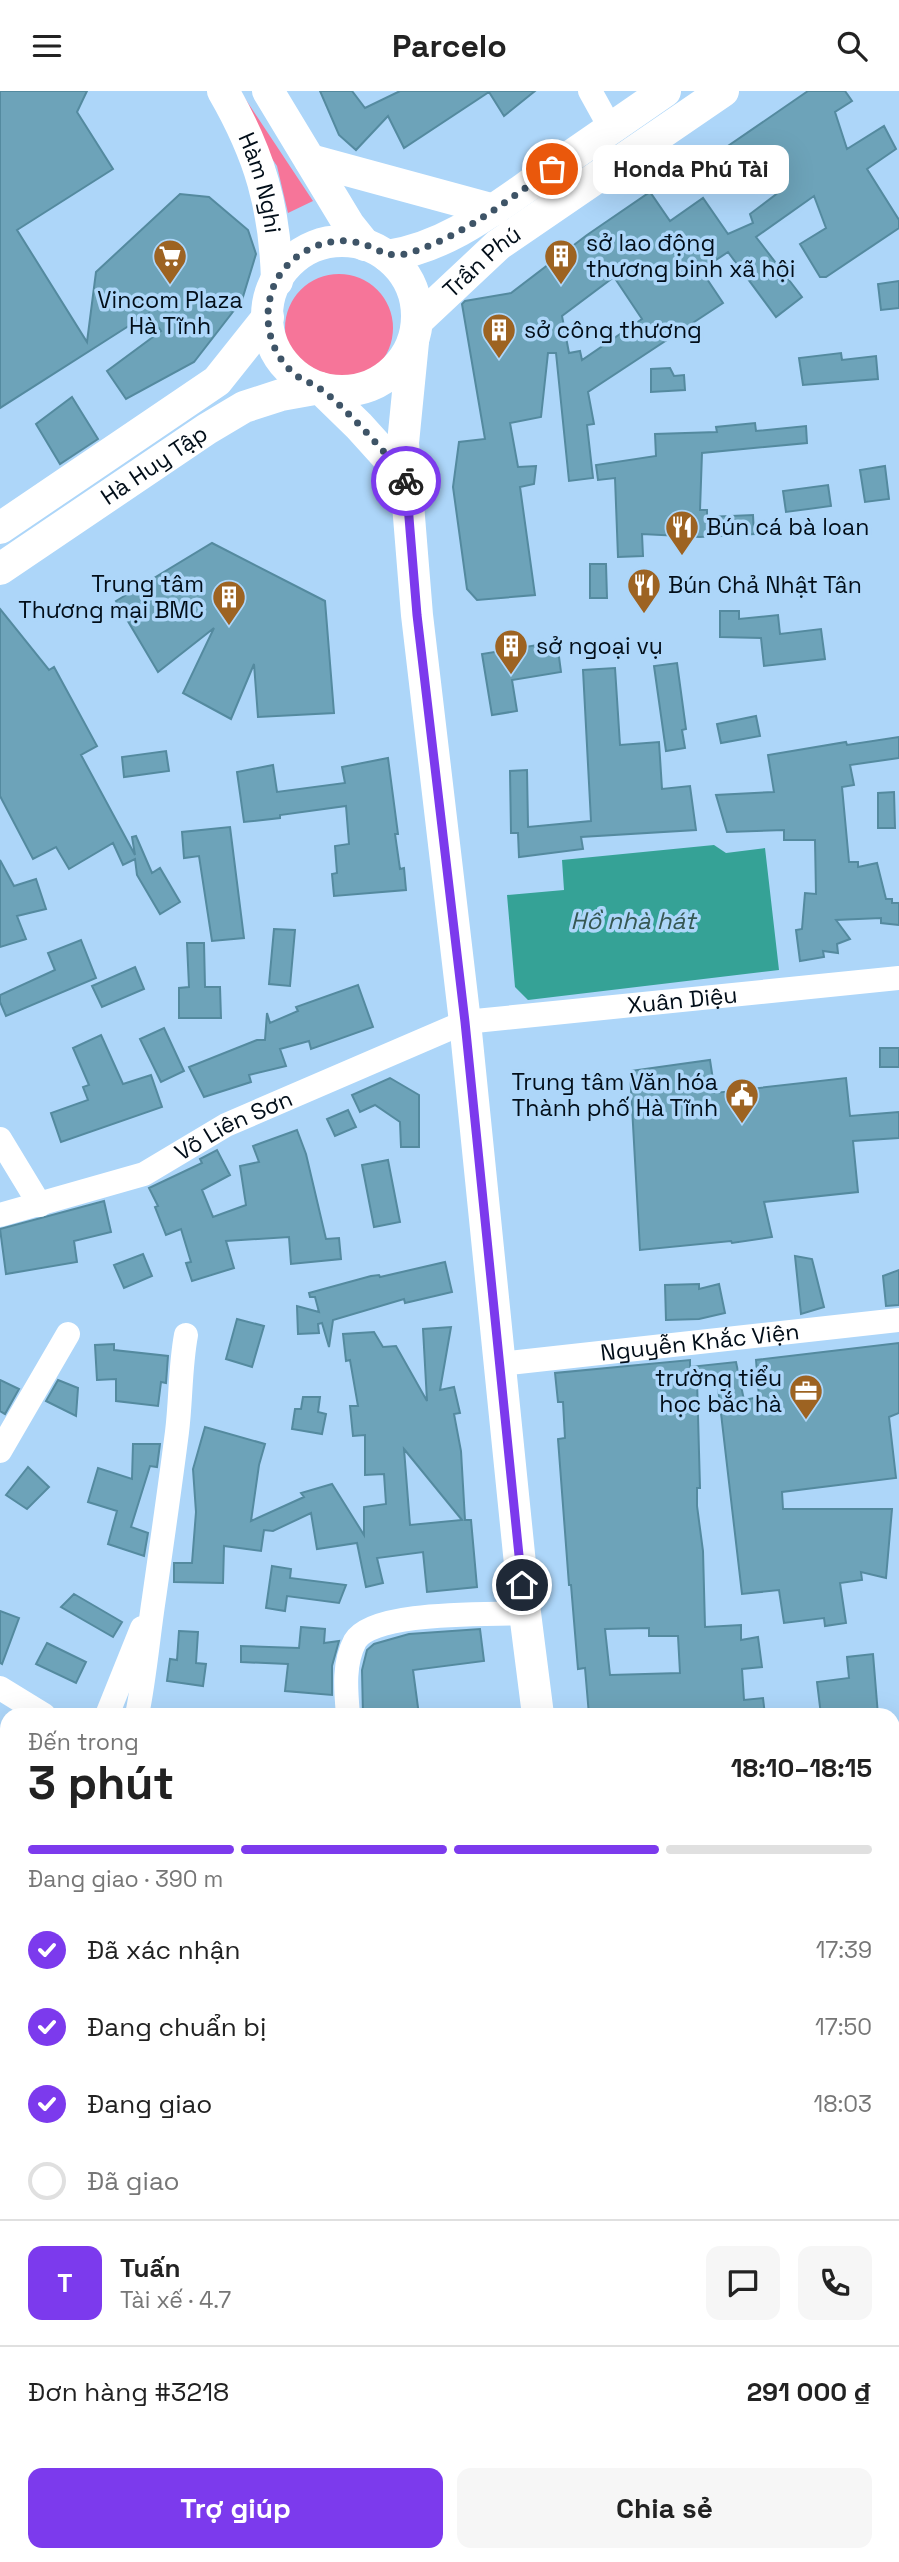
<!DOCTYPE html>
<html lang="vi">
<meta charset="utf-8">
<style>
:root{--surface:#fff;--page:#f6f6f6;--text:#222;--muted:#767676;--line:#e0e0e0;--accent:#7c3aed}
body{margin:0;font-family:"Space Grotesk",sans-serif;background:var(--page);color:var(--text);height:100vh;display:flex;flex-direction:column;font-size:26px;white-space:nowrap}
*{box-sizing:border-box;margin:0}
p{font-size:23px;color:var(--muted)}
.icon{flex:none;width:38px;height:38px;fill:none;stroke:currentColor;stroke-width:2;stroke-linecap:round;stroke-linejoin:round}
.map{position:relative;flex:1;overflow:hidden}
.panel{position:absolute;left:0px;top:1617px;width:900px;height:854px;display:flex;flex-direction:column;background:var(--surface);border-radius:21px 21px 0 0;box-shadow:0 7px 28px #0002}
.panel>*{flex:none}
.pin{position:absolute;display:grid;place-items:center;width:60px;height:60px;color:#fff;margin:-30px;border:4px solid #fff;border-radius:50%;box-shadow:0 2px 7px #0007}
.courier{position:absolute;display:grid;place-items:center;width:70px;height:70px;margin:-35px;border:5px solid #7c3aed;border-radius:50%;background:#fff;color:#222;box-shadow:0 2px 9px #0007}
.bubble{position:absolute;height:49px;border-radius:14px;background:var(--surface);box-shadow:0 7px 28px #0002;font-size:23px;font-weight:600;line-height:49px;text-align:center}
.overview em{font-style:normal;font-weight:600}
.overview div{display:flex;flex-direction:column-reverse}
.overview{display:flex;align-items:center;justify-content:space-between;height:119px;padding:0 28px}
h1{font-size:46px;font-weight:600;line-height:52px}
.bar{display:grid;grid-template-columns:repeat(4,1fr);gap:10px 7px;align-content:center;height:84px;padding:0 28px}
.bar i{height:9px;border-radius:5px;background:var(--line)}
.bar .on{background:var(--accent)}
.bar p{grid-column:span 4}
.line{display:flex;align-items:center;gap:18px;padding:0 28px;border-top:2px solid var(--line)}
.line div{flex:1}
.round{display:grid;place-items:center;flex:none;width:74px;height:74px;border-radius:14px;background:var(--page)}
ol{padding:0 28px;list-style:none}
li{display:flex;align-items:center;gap:21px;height:77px}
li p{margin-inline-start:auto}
li .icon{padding:7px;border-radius:50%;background:var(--accent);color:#fff;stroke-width:4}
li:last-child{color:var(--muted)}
li i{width:38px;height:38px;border:4px solid var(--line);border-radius:50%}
.button{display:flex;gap:14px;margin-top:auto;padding:14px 28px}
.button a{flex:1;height:80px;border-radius:14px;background:var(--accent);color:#fff;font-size:28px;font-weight:600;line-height:80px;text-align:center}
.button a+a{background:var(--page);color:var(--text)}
header{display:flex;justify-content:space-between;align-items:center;height:91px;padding:0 28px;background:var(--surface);font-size:32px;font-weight:600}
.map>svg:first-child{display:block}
</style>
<header><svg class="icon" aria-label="menu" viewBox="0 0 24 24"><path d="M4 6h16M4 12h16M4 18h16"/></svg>Parcelo<svg class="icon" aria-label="search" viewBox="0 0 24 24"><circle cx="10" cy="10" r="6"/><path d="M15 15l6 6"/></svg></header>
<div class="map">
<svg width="899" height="2471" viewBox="0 0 899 2471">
<rect width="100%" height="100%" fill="#add6f9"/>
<path fill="#9dcbf3" d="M893,1840l6,1v303h-6z"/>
<path fill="#f67599" d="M226,0h14l73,110 -25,12 -11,-47z
M285 237a54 54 0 1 1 108 0a54 54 0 1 1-108 0Z"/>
<path fill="#35a296" d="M714,754l12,8 39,-5 14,122 -251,30 -13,-13 -8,-92 57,-5 -2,-30z"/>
<path fill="#6da3b9" stroke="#548a9f" stroke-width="2" fill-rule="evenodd" d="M0,0h87l-10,21 36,57 -96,61 70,112 9,-70 84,-78 29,3 39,33 8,24 -14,46 -48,62 -68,37 -19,-28 54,-40 -12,-18 -149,95z
M320,0h32l13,17 35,-17h135l-31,25 -15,-24 -85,56 -16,-32 -32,34 -17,-15z
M808,0h37l7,10 -17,11 12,37 37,-23 12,23 -29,20 32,51v8l-73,49h-6l-20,-33 26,-16 -12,-32 -58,41 46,60 -26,20 -48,-65 -27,18 22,33 -135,89 6,32 -7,1 6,53 -24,3 -13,-128h-8l-7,64 -31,6 8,44 18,-1 -2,18 -14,3 15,108 -58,5 -10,-11 -14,-102 6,-45 26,-3 -23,-135 3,-3 46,-8 76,-58 63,-43 20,29 33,-23 25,36 25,-11 -3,-9 33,-25 -23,-34 -21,14 -14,-21zM614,186l28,42 -60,41 -2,-9 -11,2 -7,-37z
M673,56l10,17 -23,9 -6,-12z
M899,190v27l-18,2 -3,-26z
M841,262l1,7 34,-4 2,23 -75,6 -4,-27z
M670,277l4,8 10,-1 1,15 -34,2v-23z
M72,306l26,42 -38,25 -24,-40z
M755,332l1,8 50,-5 1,17 -105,10 -2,57h7v7l46,-2 1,19 -54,3 -58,-3 1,22 -25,1 -3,-79 -17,2 -2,-15 60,-9 -1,-22 62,-2 -1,-5z
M885,375l4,33 -24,3 -5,-32z
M828,394l3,21 -45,6 -3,-21z
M212,452l113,58 9,112 -76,4 -4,-53 -23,55 -48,-26 31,-65 -56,44 -42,-71z
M590,473h16l1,34h-17z
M0,518l49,61 5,-3 43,79 -16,9 54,100 -3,-18 4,-1 16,37 8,-5 20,34 -20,12 -23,-39 -2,-16 -12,6 -10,-22 -44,26 -13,-22 -23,12 -33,-63z
M720,520h19v8l39,-4 2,19 41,-5 4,30 -61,7 -3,-28 -41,-1z
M557,551l4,30 -49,8 5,31 -25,4 -10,-61z
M677,572l9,66 -4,1 3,18 -19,3 -12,-85z
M615,577l5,77 39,-3 3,47 28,-3 6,44 -115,7 2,12 -64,8 -1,-24h-7l-1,-62 17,-1 1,57 63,-6 -8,-151z
M756,625l4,20 -39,7 -4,-19z
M899,646v21l-49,7 4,20 -12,2 7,75h9v5l19,-4 9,36h6v4h7v22l-18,-2v-5l-45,2 14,19 -13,5 1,9 -15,-2 1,6 -24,4 -4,-31 6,-1 3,-36 11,1 -1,-54h-31v-10l-57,2 -11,-37 58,-3 -6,-37 78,-13 1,3z
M166,660l3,20 -45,6 -2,-20z
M388,667l10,76h-3l5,35 4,-1 2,22 -72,6 -2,-22 5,-1 -2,-27 14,-2 -3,-38 -66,9v3l-36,4 -7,-50 36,-7 4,27 68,-9 -3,-16z
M894,701l1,36h-17v-35z
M230,736l14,111 -32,3 -13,-85 -15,2 -2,-26z
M0,769l14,26 22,-7 10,30 -29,7 9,23 -26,8z
M274,838l21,1 -5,56 -21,-2z
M81,849l15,38 -90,38 -6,-14v-7l55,-25 -7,-17z
M187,852h17l1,44h15l1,31h-42v-30l10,-1z
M135,876l9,22 -42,18 -10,-21z
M358,894l15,42 -62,22 -2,-8 -29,8 6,17 -37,9 2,7 -47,15 -15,-30 68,-27h8l2,-27 3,10 28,-12 -2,-4z
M164,937l20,43 -23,11 -21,-43z
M101,944l22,49 28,-9 11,32 -101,35 -10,-29 37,-13 -5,-13 6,-2 -16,-37z
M880,957h19v19h-19z
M710,969l5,33 131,-15 4,38 49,-4v26l-46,3 5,51 -94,10 8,35 -40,6 -1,-2 -91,9 -10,-179z
M390,987l29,17v52h-18l-1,-25 -25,-17 -15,7 -8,-17z
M348,1019l8,17 -21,9 -8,-17z
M297,1039l9,24 20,85 13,-1 2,21 -50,5 -2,-27 -63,4 8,27 -42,13 -6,-18 5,-1 -10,-33 -15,6 -11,-28 3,-1 -9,-18 53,-25 -2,-4 17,-9 13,25 -28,15 11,27 33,-12 -6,-39 19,-4 -6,-16z
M388,1069l12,62 -26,5 -12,-62z
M104,1110l7,31 -37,9 3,21 -71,12 -6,-45z
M143,1163l9,22 -28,12 -10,-23z
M795,1165l17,3 12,48 -23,7z
M445,1171l7,30 -47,11 -1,-4 -71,21 -4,27 -7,-24 -4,1 1,9 -21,1 -1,-28 22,6 -4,-15h-5l-1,-4 62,-17 8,-1 1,2z
M899,1179v35l-13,1 -3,-30z
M699,1193v5l20,-5 6,29 -26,6 -33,1 -1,-35z
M237,1228l27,7 -12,41 -26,-8z
M451,1236l-11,63 14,-3 6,26 -6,1 7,37 4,69h6l6,67 -50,5 -4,-40 -46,6 6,25 -17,4 -9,-44 -40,6 -6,-36 -38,18 -9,-1 -3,21 -37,-5 -1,37 -49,-1v-19h18l4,-51 -3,-43 12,-42 60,17 -6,21 -8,56 53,-24 -3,-4 31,-9 32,51v-28l22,-3 -2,-30 -19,1v-40l-12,1 -3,-30h8l-8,-46 -4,1 -3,-27 31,-2 9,15 13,-1 31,55 -4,-72zM404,1358l58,71 -52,5z
M899,1252v70l-10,4 7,61 -114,14 1,17h109l-6,69 -25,-6 1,8 -22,3 6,40 -21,3 -1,-8 -40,5 -5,-33 -37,4 -25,-215 -20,1 3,108h-3v18l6,45 2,76 36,-2v15l17,-3 4,30 -20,2 2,31 19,-2 2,17h-176l-4,-47 -7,1 -7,-84h-2l-11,-146 7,-1 -2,-36h-5l-3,-29 135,-13v7l46,-5 8,38 15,-3 -3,-37zM649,1537v8h29l2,37 -70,2 -5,-46z
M114,1253v6l54,6 -2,27 -5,-1 -3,24 -42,-5v-22l-19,1 -2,-35z
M0,1289l19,9 -14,25 -5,-3z
M58,1289l20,8 -2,28 -30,-15z
M303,1306h17l-2,15 8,2 -4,20 -30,-5 3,-20h6z
M133,1353h27l-3,23 -7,-1 -19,61 17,6 -4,23 -36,-12 9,-33 -29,-9 10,-34 34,11z
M28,1376l21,20 -22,22 -21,-14z
M272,1475l19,3 -1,9 56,7 -7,18 -52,-7 -2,15 -19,-3z
M74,1503l48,28 -9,15 -52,-30z
M0,1520l19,7 -17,46 -2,-1z
M301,1536l24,2 -1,14 15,-2 -7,25v29l-47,-4 3,-27 -47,-2v-16l58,2z
M480,1538l4,32 -71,9 6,45h-56l-1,-45 5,-20 7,-6 35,-10z
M179,1540l19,1 -2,31 10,1 -3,22 -36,-5 3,-22 7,1z
M47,1552l39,19 -10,21 -40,-19z
M873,1563l5,61h-57l-4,-33 32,-4 -2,-21z"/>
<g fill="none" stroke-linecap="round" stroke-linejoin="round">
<g stroke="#fff" stroke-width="24">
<path d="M590,0l21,38"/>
<path d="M0,1048l40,66"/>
<path id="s1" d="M0,1124l144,-41 82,-49 239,-103 434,-44"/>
<path id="s2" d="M500,1273l399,-44"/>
<path d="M0,1360l68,-117"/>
<path d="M0,1597l44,27"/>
<path d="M107,1624l35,-87"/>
<path d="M137,1624c8,-39 11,-78 17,-117 8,-56 16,-111 23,-166 4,-32 3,-65 9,-97"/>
<path d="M348,1624c-2,-24 -5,-51 7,-74 17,-31 135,-26 170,-28"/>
<path d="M892,1648l7,-1"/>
<path d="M0,1817l7,-12"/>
<path d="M0,1945l7,5"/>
<path d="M0,2263l7,-1"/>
<path d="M892,2305l7,47"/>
<path d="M238,2464l1,7"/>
<path d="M58,2471l2,-7"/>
</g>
<g stroke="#fff" stroke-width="32">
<path id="s3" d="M223,0c37,64 52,116 54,190"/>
<path d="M268,0l81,134 16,20"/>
<path d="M310,69l184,50"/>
<circle cx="342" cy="225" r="75"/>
<path d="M387,165c60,-9 106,-46 155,-80 41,-28 82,-57 123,-85"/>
<path id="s4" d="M417,230l81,-76 225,-154"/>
<path d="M413,251l-10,101 14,172 48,407 60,591 13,102"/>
<path d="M0,437l217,-147 51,-64"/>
<path id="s5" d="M0,478l207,-140 37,-22 37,-12 39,-7 39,38 47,52"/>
<path d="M627,2464l1,7"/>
</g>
</g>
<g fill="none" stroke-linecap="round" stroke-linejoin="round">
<path stroke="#3e5467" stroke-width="7" stroke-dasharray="0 12.6" d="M406,390c-6,-15 -71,-84 -87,-93 -7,-5 -16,-7 -23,-13 -28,-22 -35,-60 -21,-92 14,-29 49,-47 80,-41 26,5 30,20 60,9 51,-17 94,-52 137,-82"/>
<path stroke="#7c3aed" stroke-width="9" d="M406,390l11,134 48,407 57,563"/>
</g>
<defs>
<g id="supermarket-pin" transform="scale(1.75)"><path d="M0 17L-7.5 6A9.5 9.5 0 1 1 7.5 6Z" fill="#9d6322" stroke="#add6f9"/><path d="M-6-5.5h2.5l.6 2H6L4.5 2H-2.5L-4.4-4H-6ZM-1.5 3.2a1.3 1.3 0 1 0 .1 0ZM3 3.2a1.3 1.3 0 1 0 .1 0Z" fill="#fff"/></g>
<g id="building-pin" transform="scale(1.75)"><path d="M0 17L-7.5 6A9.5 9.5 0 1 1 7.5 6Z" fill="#9d6322" stroke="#add6f9"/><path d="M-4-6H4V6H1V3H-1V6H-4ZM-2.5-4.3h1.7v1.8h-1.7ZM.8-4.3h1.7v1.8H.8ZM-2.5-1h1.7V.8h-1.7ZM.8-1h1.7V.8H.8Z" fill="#fff"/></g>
<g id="restaurant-pin" transform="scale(1.75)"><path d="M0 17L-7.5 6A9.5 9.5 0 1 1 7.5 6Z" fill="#9d6322" stroke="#add6f9"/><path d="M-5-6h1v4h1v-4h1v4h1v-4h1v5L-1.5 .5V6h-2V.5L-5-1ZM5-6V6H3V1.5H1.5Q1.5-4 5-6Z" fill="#fff"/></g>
<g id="civic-pin" transform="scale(1.75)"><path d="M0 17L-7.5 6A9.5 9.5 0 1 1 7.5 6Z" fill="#9d6322" stroke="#add6f9"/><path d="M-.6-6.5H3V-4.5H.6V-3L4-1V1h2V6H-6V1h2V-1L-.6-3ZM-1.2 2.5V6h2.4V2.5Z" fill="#fff"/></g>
<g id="office-pin" transform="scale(1.75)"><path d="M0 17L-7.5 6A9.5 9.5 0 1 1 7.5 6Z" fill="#9d6322" stroke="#add6f9"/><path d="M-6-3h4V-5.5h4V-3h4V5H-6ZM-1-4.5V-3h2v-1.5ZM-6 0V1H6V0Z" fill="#fff"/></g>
</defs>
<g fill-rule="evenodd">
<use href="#supermarket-pin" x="170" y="165"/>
<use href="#building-pin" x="561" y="165"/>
<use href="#building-pin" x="499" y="239"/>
<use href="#restaurant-pin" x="682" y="436"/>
<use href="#restaurant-pin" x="644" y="494"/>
<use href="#building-pin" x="229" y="506"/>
<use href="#building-pin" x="511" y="555"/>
<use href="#civic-pin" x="742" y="1004"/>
<use href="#office-pin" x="806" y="1300"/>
</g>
<g text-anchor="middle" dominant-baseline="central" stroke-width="7" stroke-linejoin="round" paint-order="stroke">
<g font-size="23" fill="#020e19" stroke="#add6f9">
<text stroke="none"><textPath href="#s3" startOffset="100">Hàm Nghi</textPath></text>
<text stroke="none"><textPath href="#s4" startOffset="88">Trần Phú</textPath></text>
<text stroke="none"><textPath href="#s5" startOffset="186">Hà Huy Tập</textPath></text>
<text stroke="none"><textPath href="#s1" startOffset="724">Xuân Diệu</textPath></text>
<text stroke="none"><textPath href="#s1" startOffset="252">Võ Liên Sơn</textPath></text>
<text stroke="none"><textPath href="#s2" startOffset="201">Nguyễn Khắc Viện</textPath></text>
</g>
<g font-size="23" fill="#020e19" stroke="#add6f9" text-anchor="start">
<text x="586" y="152">sở lao động<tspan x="586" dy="26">thương binh xã hội</tspan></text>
<text x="170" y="209" text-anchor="middle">Vincom Plaza<tspan x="170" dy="26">Hà Tĩnh</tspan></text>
<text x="524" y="239">sở công thương</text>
<text x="706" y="436">Bún cá bà loan</text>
<text x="204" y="493" text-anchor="end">Trung tâm<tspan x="204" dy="26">Thương mại BMC</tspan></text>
<text x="668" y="494">Bún Chả Nhật Tân</text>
<text x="536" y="555">sở ngoại vụ</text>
<text x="718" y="991" text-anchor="end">Trung tâm Văn hóa<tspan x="718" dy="26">Thành phố Hà Tĩnh</tspan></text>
<text x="782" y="1287" text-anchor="end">trường tiểu<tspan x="782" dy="26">học bắc hà</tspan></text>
</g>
<g font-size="24" font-style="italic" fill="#365752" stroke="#add6f9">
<text x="633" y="829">Hồ nhà hát</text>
</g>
</g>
</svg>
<div class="pin" style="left:552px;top:78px;background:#ea580c"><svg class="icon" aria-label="bag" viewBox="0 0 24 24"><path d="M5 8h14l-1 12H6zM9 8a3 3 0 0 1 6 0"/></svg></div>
<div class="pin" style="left:522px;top:1494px;background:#1f2937"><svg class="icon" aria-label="home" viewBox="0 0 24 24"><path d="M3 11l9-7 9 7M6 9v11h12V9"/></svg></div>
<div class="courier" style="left:406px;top:390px"><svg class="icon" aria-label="bike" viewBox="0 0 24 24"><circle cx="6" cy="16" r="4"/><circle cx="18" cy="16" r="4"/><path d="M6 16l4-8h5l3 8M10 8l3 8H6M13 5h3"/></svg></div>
<div class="bubble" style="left:593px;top:54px;width:196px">Honda Phú Tài</div>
<section class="panel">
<div class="overview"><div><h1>3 phút</h1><p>Đến trong</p></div><em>18:10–18:15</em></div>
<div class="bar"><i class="on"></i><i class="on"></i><i class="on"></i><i></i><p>Đang giao · 390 m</p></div>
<ol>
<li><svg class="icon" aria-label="check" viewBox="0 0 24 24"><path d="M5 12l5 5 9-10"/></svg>Đã xác nhận<p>17:39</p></li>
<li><svg class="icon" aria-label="check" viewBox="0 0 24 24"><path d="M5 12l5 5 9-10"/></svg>Đang chuẩn bị<p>17:50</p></li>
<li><svg class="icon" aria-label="check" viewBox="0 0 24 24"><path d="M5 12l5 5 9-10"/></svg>Đang giao<p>18:03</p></li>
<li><i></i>Đã giao</li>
</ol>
<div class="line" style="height:126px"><b class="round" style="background:var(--accent);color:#fff">T</b><div><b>Tuấn</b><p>Tài xế · 4.7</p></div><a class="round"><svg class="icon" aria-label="chat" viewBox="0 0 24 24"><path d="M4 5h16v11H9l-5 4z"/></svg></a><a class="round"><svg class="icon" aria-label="phone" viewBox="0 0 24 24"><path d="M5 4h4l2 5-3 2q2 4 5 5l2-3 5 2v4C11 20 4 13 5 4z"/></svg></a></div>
<div class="line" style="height:91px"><div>Đơn hàng #3218</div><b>291 000 ₫</b></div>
<div class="button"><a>Trợ giúp</a><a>Chia sẻ</a></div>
</section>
</div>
